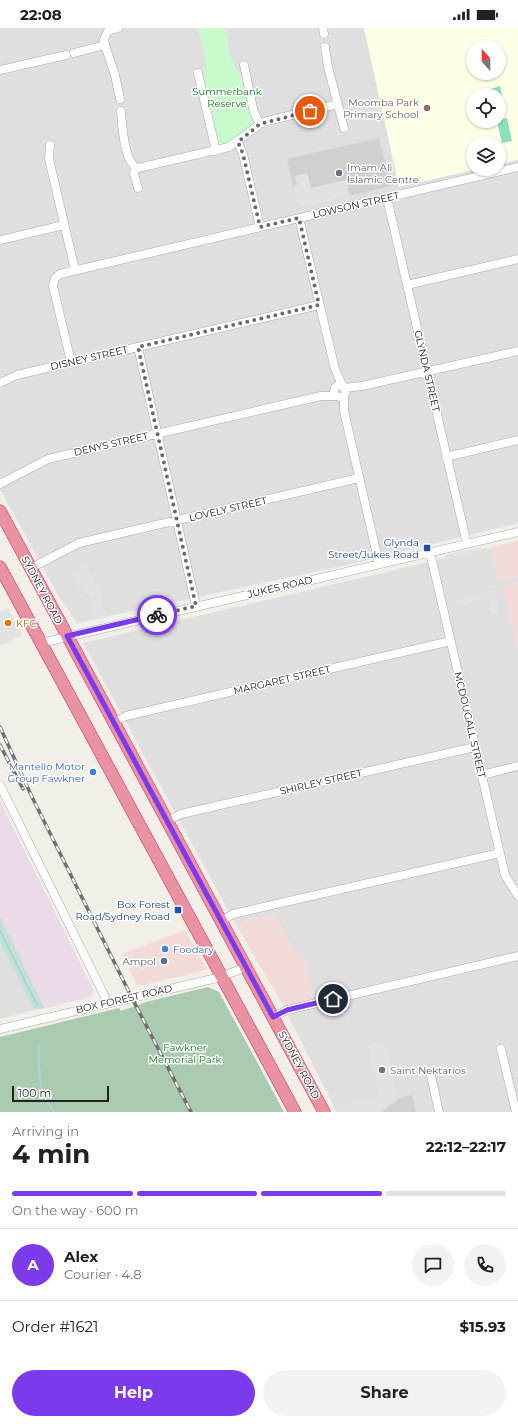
<!DOCTYPE html>
<meta charset="utf-8">
<style>
:root{--surface:#fff;--page:#f2f2f2;--text:#222;--muted:#767676;--line:#e0e0e0;--accent:#7c3aed}
body{margin:0;font-family:Montserrat,sans-serif;background:var(--page);color:var(--text);height:100vh;display:flex;flex-direction:column;font-size:15px;white-space:nowrap}
*{box-sizing:border-box;margin:0}
p{font-size:13px;color:var(--muted)}
.icon{flex:none;width:22px;height:22px;fill:none;stroke:currentColor;stroke-width:2;stroke-linecap:round;stroke-linejoin:round}
.map{position:relative;height:1084px;overflow:hidden}
.side{display:flex;flex-direction:column;background:var(--surface);flex:1}
.side>*{flex:none}
.needle{width:26px;rotate:339deg}
.fabs{position:absolute;left:466px;top:12px;display:grid;gap:8px}
.fabs a{display:grid;place-items:center;width:40px;height:40px;border-radius:50%;background:var(--surface);box-shadow:0 1px 3px #0004;font-size:20px}
.scale{position:absolute;left:12px;bottom:10px;width:97px;box-sizing:border-box;padding-left:4px;border:2px solid #222;border-top:0;font-size:11px;line-height:14px;white-space:nowrap;color:#222;-webkit-text-stroke:3px #fff;paint-order:stroke}
.pin{position:absolute;display:grid;place-items:center;width:34px;height:34px;color:#fff;margin:-17px;border:2px solid #fff;border-radius:50%;box-shadow:0 1px 4px #0007}
.courier{position:absolute;display:grid;place-items:center;width:40px;height:40px;margin:-20px;border:3px solid #7c3aed;border-radius:50%;background:#fff;color:#222;box-shadow:0 1px 5px #0007}
.summary em{font-style:normal;font-weight:700}
.summary div{display:flex;flex-direction:column-reverse}
.summary{display:flex;align-items:center;justify-content:space-between;height:68px;padding:0 12px}
h1{font-size:26px;font-weight:700;line-height:30px}
.bar{display:grid;grid-template-columns:repeat(4,1fr);gap:6px 4px;align-content:center;height:48px;padding:0 12px}
.bar i{height:5px;border-radius:3px;background:var(--line)}
.bar .selected{background:var(--accent)}
.bar p{grid-column:span 4}
.line{display:flex;align-items:center;gap:10px;padding:0 12px;border-top:1px solid var(--line)}
.line div{flex:1}
.round{display:grid;place-items:center;flex:none;width:42px;height:42px;border-radius:21px;background:var(--page)}
.primary-button{display:flex;gap:8px;margin-top:auto;padding:8px 12px}
.primary-button a{flex:1;height:46px;border-radius:24px;background:var(--accent);color:#fff;font-size:16px;font-weight:700;line-height:46px;text-align:center}
.primary-button a+a{background:var(--page);color:var(--text)}
.status{display:flex;justify-content:space-between;align-items:center;height:28px;padding:0 20px;background:var(--surface);direction:ltr}
.status svg{height:11px;fill:currentColor}
.map>svg:first-child{display:block}
</style>
<div class="status"><b>22:08</b><svg viewBox="0 0 49 12"><path d="M0 12V9h3v3zM5 12V6h3v6zM10 12V3h3v9zM15 12V0h3v12zM26 1h20v11H26zM47 4h2v5h-2z"/></svg></div>
<div class="map">
<svg width="518" height="1084" viewBox="0 0 518 1084">
<rect width="100%" height="100%" fill="#f2efe9"/>
<path fill="#e0dfdf" fill-rule="evenodd" d="M0,0h518v495l-167,41 -274,59 -19,-28 -58,-106zM473,19h26v26h-26zM473,67h26v26h-26zM473,115h26v26h-26z
M518,513v571h-181l-54,-107 31,-8 -17,-41 -23,-42 -39,9 -152,-280z
M0,915l33,67 -33,9z"/>
<path fill="#f2dad9" d="M518,513v36l-20,4 -7,-33z
M518,553v70l-15,-66z
M274,886l23,42 7,-1 10,43 -31,7 -48,-82z
M185,902l22,40 -69,16 -16,-32z"/>
<path fill="#ebdbe8" d="M0,773l94,190 -3,6 -46,11 -45,-92z"/>
<path fill="#ffffe5" fill-rule="evenodd" d="M364,0h154v132l-19,4v-21h-26v26h5l-79,18zM473,19h26v26h-26zM473,67h26v26h-26z"/>
<path fill="#d0d0d0" d="M379,110l12,48 -93,22 -11,-49z
M385,1013l13,58 14,-4 4,17h-79l-4,-6 46,-11 -12,-50z"/>
<path fill="#c6e0d4" d="M0,888l45,92 -12,2 -33,-67z"/>
<path fill="#aacbaf" d="M208,959l11,5 65,120h-284v-75l119,-29 2,3 25,-9z"/>
<path fill="#c8facc" d="M198,0h27l7,33 11,17 12,42v3c-9,8 -23,27 -37,22l-16,-64 5,-15z"/>
<path fill="#88e0be" d="M500,58l5,23 -6,1v-15h-8l-1,-6z
M507,90l5,23 -10,2 -5,-22z"/>
<path fill="#e2e2e2" d="M307,145l4,15 35,-8 4,16 -52,12 -5,-22 4,-1 -2,-9z
M481,519l1,4 -36,9 -1,-5z
M85,537l11,20h2l8,32 -11,3 -5,-23 -7,-6 -3,-6 -3,1 -7,-13z
M494,562l5,22 -7,2 -4,-15 -32,7 -1,-6z
M8,580l14,27 -22,11v-34z
M385,1013l13,58 -15,12 -4,1h-42l-4,-6 46,-11 -12,-50z"/>
<g fill="none" stroke-linecap="round" stroke-linejoin="round">
<path stroke="#aad3df" stroke-width="2" d="M0,903l37,74
M39,1019c-1,6 0,11 0,16 1,25 1,28 15,49"/>
<g stroke="#a9a9a9" stroke-width="9">
<path id="minor" d="M118,0l-10,3 -4,8 1,6 10,30 5,24
M323,0l1,6
M325,19l3,20 16,61
M74,25l31,-8
M244,37l10,48 6,11
M0,42l66,-15
M198,45l18,78
M121,83c1,13 3,53 17,57l91,-21 31,-23 7,-3 71,-17
M238,114l5,12 17,73
M50,117l-1,14 26,111
M135,139l-1,7 4,14
M387,170l80,346
M299,190l36,151 8,18
M0,212l64,-15
M407,257l111,-26
M138,319l58,259
M71,334l-18,-76 2,-8 5,-4 458,-107
M0,355l17,-8 302,-70
M334 363a6 6 0 1 1 12 0a6 6 0 1 1-12 0Z
M344,360l18,-2 156,-35
M344,368v15l35,153
M446,429l72,-17
M0,456l48,-25 273,-63h15
M430,524l75,323 13,21
M31,540l48,-25 280,-65
M41,615l477,-111
M114,694l12,-6 325,-75
M482,747l36,-9
M0,757l108,218
M167,793l14,-7 294,-67
M221,893l12,-7 267,-61
M273,989l14,-7 231,-54
M0,1001l221,-52 25,-10
M501,1021l15,63
M431,1047l8,37"/>
</g>
<g stroke="#dc2a67" stroke-width="13">
<path id="highway" d="M0,483l324,601
M0,539l295,545"/>
</g>
<use href="#minor" stroke="#fff" stroke-width="8"/>
<use href="#highway" stroke="#e892a2" stroke-width="12"/>
<g stroke="#707070" stroke-width="3.5">
<path id="rail" d="M0,699l32,70 100,201 59,114
M0,717l23,44"/>
</g>
<use href="#rail" stroke="#fff" stroke-width="2" stroke-dasharray="6" stroke-linecap="butt"/>
</g>
<g fill="none" stroke-linecap="round" stroke-linejoin="round">
<path stroke="#6b6a68" stroke-width="4" stroke-dasharray="0 7.2" d="M157,587l39,-9 -58,-259 181,-42 -20,-87 -39,9 -17,-73 -5,-12 22,-18 50,-13"/>
<path stroke="#7c3aed" stroke-width="5" d="M157,587l-90,21 206,381 14,-7 46,-11"/>
</g>
<circle fill="#8d6e63" stroke="#fff" stroke-width="1.5" cx="427" cy="80" r="4"/>
<g fill="#6b7280" stroke="#fff" stroke-width="1.5">
<circle cx="339" cy="145" r="4"/>
<circle cx="382" cy="1042" r="4"/>
</g>
<g fill="#1a4fb4" stroke="#fff" stroke-width="1.5">
<rect x="423" y="516" width="8" height="8" rx="2"/>
<rect x="174" y="878" width="8" height="8" rx="2"/>
</g>
<circle fill="#e8710a" stroke="#fff" stroke-width="1.5" cx="8" cy="595" r="4"/>
<g fill="#3f7fe0" stroke="#fff" stroke-width="1.5">
<circle cx="93" cy="744" r="4"/>
<circle cx="165" cy="921" r="4"/>
</g>
<circle fill="#5c6f8a" stroke="#fff" stroke-width="1.5" cx="164" cy="933" r="4"/>
<g text-anchor="middle" dominant-baseline="central" stroke-width="3" stroke-linejoin="round" paint-order="stroke">
<g font-size="10" fill="#0c8416" stroke="#fff">
<text x="227" y="63">Summerbank<tspan x="227" dy="12">Reserve</tspan></text>
<text x="185" y="1019">Fawkner<tspan x="185" dy="12">Memorial Park</tspan></text>
</g>
<g font-size="10" fill="#785e54" stroke="#fff" text-anchor="end">
<text x="419" y="74">Moomba Park<tspan x="419" dy="12">Primary School</tspan></text>
</g>
<g font-size="10" fill="#5b616d" stroke="#fff" text-anchor="start">
<text x="347" y="139">Imam Ali<tspan x="347" dy="12">Islamic Centre</tspan></text>
<text x="390" y="1042">Saint Nektarios</text>
</g>
<g font-size="10" fill="#222" stroke="#fff">
<text transform="translate(356 177) rotate(-13)">LOWSON STREET</text>
<text transform="translate(89 330) rotate(-13)">DISNEY STREET</text>
<text transform="translate(427 343) rotate(77)">GLYNDA STREET</text>
<text transform="translate(111 416) rotate(-13)">DENYS STREET</text>
<text transform="translate(228 481) rotate(-13)">LOVELY STREET</text>
<text transform="translate(280 559) rotate(-13)">JUKES ROAD</text>
<text transform="translate(42 562) rotate(62)">SYDNEY ROAD</text>
<text transform="translate(282 652) rotate(-13)">MARGARET STREET</text>
<text transform="translate(470 697) rotate(77)">MCDOUGALL STREET</text>
<text transform="translate(321 754) rotate(-13)">SHIRLEY STREET</text>
<text transform="translate(124 971) rotate(-13)">BOX FOREST ROAD</text>
<text transform="translate(299 1037) rotate(62)">SYDNEY ROAD</text>
</g>
<g font-size="10" fill="#164399" stroke="#fff" text-anchor="end">
<text x="419" y="514">Glynda<tspan x="419" dy="12">Street/Jukes Road</tspan></text>
<text x="170" y="876">Box Forest<tspan x="170" dy="12">Road/Sydney Road</tspan></text>
</g>
<g font-size="10" fill="#c56008" stroke="#fff" text-anchor="start">
<text x="16" y="595">KFC</text>
</g>
<g font-size="10" fill="#366cbe" stroke="#fff" text-anchor="end">
<text x="85" y="738">Mantello Motor<tspan x="85" dy="12">Group Fawkner</tspan></text>
<text x="173" y="921" text-anchor="start">Foodary</text>
</g>
<g font-size="10" fill="#4e5e75" stroke="#fff" text-anchor="end">
<text x="156" y="933">Ampol</text>
</g>
</g>
</svg>
<div class="fabs">
<a><svg class="needle" viewBox="-14 -14 28 28"><path d="M0-13l5 13h-10z" fill="#e53935"/><path d="M0 13l5-13h-10z" fill="#767676"/></svg></a>
<a><svg class="icon" aria-label="locate" viewBox="0 0 24 24"><circle cx="12" cy="12" r="6"/><path d="M12 2v4M12 18v4M2 12h4M18 12h4"/></svg></a>
<a><svg class="icon" aria-label="layers" viewBox="0 0 24 24"><path d="M12 4l9 5-9 5-9-5zM3 14l9 5 9-5"/></svg></a>
</div>
<div class="scale">100 m</div>
<div class="pin" style="left:310px;top:83px;background:#ea580c"><svg class="icon" aria-label="bag" viewBox="0 0 24 24"><path d="M5 8h14l-1 12H6zM9 8a3 3 0 0 1 6 0"/></svg></div>
<div class="pin" style="left:333px;top:971px;background:#1f2937"><svg class="icon" aria-label="home" viewBox="0 0 24 24"><path d="M3 11l9-7 9 7M6 9v11h12V9"/></svg></div>
<div class="courier" style="left:157px;top:587px"><svg class="icon" aria-label="bike" viewBox="0 0 24 24"><circle cx="6" cy="16" r="4"/><circle cx="18" cy="16" r="4"/><path d="M6 16l4-8h5l3 8M10 8l3 8H6M13 5h3"/></svg></div>
</div>
<section class="side">
<div class="summary"><div><h1>4 min</h1><p>Arriving in</p></div><em>22:12–22:17</em></div>
<div class="bar"><i class="selected"></i><i class="selected"></i><i class="selected"></i><i></i><p>On the way · 600 m</p></div>
<div class="line" style="height:72px"><b class="round" style="background:var(--accent);color:#fff">A</b><div><b>Alex</b><p>Courier · 4.8</p></div><a class="round"><svg class="icon" aria-label="chat" viewBox="0 0 24 24"><path d="M4 5h16v11H9l-5 4z"/></svg></a><a class="round"><svg class="icon" aria-label="phone" viewBox="0 0 24 24"><path d="M5 4h4l2 5-3 2q2 4 5 5l2-3 5 2v4C11 20 4 13 5 4z"/></svg></a></div>
<div class="line" style="height:52px"><div>Order #1621</div><b>$15.93</b></div>
<div class="primary-button"><a>Help</a><a>Share</a></div>
</section>
